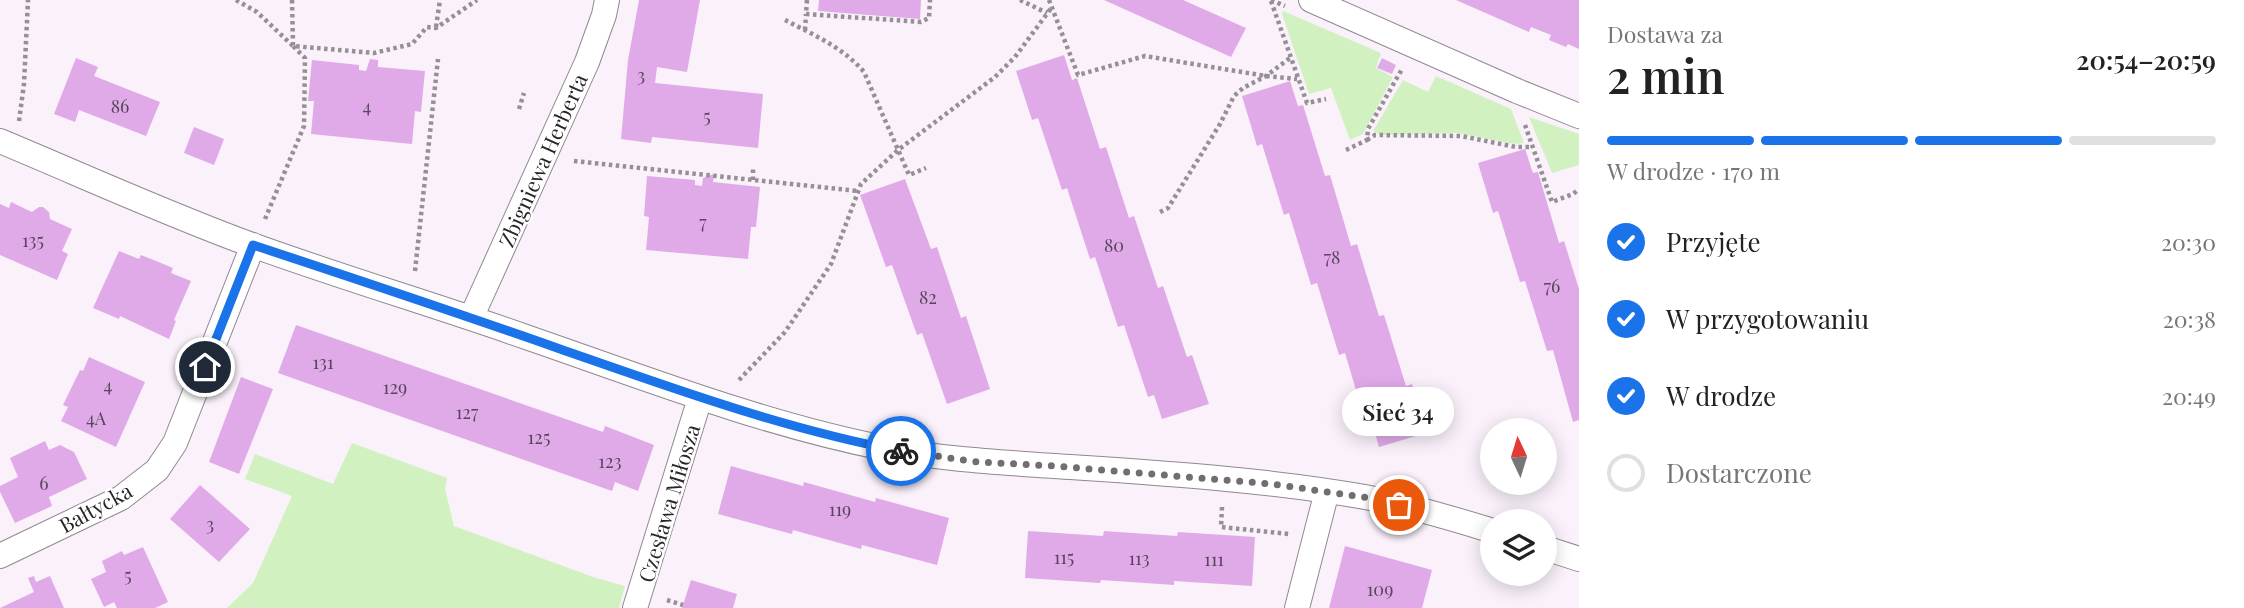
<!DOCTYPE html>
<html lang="pl">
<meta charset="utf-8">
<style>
:root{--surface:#fff;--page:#f2f2f2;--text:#222;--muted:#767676;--line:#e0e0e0;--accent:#1a73e8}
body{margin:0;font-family:"Playfair Display",serif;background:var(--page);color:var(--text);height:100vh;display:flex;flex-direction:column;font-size:26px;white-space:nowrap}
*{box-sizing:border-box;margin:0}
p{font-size:23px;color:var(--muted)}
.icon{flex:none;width:38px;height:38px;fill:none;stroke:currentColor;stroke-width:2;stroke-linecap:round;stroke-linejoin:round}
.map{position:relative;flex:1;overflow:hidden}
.side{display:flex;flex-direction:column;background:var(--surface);width:665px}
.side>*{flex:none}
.needle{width:46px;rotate:356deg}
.tools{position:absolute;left:1480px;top:418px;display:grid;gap:14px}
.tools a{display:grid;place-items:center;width:77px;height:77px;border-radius:50%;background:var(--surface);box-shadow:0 4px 18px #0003;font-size:35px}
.pin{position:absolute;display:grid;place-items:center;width:60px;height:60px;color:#fff;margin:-30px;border:4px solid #fff;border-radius:50%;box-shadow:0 2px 7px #0007}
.courier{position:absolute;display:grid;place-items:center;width:70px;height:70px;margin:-35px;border:5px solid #1a73e8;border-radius:50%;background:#fff;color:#222;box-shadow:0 2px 9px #0007}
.bubble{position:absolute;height:49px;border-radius:24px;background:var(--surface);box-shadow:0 4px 18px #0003;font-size:23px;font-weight:600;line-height:49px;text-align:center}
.headline em{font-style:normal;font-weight:600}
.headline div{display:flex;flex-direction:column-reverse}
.headline{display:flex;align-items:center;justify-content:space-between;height:119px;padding:0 28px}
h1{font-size:46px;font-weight:600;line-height:52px}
.bar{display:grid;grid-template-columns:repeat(4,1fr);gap:10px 7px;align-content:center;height:84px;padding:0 28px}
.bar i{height:9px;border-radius:5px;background:var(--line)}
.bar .active{background:var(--accent)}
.bar p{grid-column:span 4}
ol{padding:0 28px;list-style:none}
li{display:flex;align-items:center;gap:21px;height:77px}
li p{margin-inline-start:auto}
li .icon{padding:7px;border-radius:50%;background:var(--accent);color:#fff;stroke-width:4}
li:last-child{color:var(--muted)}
li i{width:38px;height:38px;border:4px solid var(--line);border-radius:50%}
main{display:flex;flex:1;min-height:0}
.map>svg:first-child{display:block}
</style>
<main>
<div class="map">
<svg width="1579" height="608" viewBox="0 0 1579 608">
<rect width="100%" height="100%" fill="#faf1fb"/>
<path fill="#d1f2c0" d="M1283,11l98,42 -5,15 17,9 -30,57 -13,6 -19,-52 -22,6 -27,-80z
M1436,76l75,33 13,34 -10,1 -57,-11 -75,2 -9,-4 30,-51 25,12z
M1529,117l50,17v31l-27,8z
M352,443l95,35 -2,11 9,37 139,51 32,9 -6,22h-392l26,-25 39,-87 -47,-17 10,-25 78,30z"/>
<path fill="#e0aae9" d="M639,0h61l-13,72 -30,-5 -2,16 108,11 -5,54 -106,-11 -1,6 -30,-4 7,-79z
M819,0h102l-1,19 -102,-8z
M1104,0h79l63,28 -15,29z
M1456,0h123v49l-11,-5 -2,3 -17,-7 2,-5 -20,-8 -2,5z
M1064,55l8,25 5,-2 23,71 6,-2 23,71 5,-2 24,72 5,-2 24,71 5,-2 17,49 -47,15 -8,-24 -6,2 -24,-72 -6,2 -23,-70 -5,2 -23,-71 -5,2 -24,-72 -6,2 -16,-49z
M76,58l22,9 -4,9 66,26 -14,34 -67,-26 -4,12 -21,-8z
M1382,58l14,7 -4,9 -15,-6z
M370,59l8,1v7l47,4 -4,41 -6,-1 -3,33 -101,-10 3,-33h-6l4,-41 47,5v5l7,1z
M1290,81l8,25 5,-1 22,71 5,-1 21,71 6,-2 22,72 5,-1 22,71 6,-2 14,49 -47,14 -7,-24 -6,1 -21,-71 -6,2 -22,-72 -6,2 -22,-72 -5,2 -22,-71 -5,2 -15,-50z
M194,127l30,12 -10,26 -30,-12z
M1525,149l8,24 5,-1 21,71 5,-2 15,48v131l-6,2 -20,-72 -6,1 -22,-70 -5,1 -22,-71 -5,2 -15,-50z
M714,174l-1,8 47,5 -4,40h-5l-3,32 -102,-9 3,-33 -5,-1 3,-40 48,4v5l7,1 1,-8z
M905,179l26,70 6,-2 24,71 5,-2 24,73 -43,15 -25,-71 -5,2 -25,-70 -6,2 -26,-72z
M11,202l21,10 7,-5h4l6,5 1,7 22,10 -10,22 6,3 -11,26 -57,-25v-51l9,4z
M119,251l20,8 2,-4 15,6 17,7 -2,5 20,8 -17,39 2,1 -7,18 -49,-23 -1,3 -26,-11z
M296,325l307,107 2,-6 49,19 -16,46 -23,-9 -3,9 -334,-118z
M89,357l56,25 -29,65 -55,-26 7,-14 -5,-2 17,-35 3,1z
M241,377l32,12 -34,85 -30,-12z
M45,441l4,9 11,-5 14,7 13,27 -38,18 3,9 -37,17 -15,-31v-6l18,-9 -8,-19z
M731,466l72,20 1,-4 71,20 1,-4 73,20 -12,47 -75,-20 -1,4 -68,-19 -1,4 -74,-20z
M200,485l50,44 -31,33 -49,-43z
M1028,531l75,5 1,-5 73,5 1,-4 77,5 -3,49 -78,-5v4l-73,-5 -1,3 -75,-5z
M1345,546l87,24 -10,38h-93z
M143,547l25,55 -13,6h-38l-3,-6 -10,5 -13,-28 15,-7 -4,-11 20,-10 2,4z
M34,576l2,6 14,-6 14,32h-64l34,-16 -6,-14z
M691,580l46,14 -4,14h-51z"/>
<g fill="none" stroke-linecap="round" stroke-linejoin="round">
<g stroke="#908891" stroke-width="26">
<path id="minor" d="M1311,0l206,91 62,25
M0,141c84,35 167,73 252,104 91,33 183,60 274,92 116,40 237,87 358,111 56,11 113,14 170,18 104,7 208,13 311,31 43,8 86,21 128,34
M471,318l116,-256 17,-47 3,-15
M1545,548l34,11
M0,556l121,-58 36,-28 18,-27 78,-198
M635,608l65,-210
M1297,608l30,-117"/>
</g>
<path stroke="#958f96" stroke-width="4.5" stroke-dasharray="3.5 3.5" stroke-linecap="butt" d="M236,0l21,12 36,34
M292,0l1,45
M807,0l-1,14 115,8 8,-4 1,-18
M1020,0l27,13
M1049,0l29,75 67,-19 121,20 31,3
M1271,0l14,6
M1271,1l36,102 19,-4
M785,20c27,14 59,28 79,52l45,103 17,-7
M436,27l4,-27
M805,30l1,-16
M519,109l5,-16
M19,121l5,-37 4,-84
M1525,125l27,77 21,-8 6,-5
M1367,140l8,-5 86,1 55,11h16
M1346,150l21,-10 1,-11 34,-60
M574,161l284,30
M753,180v-13
M1160,212l8,-4 52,-84 14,-28 9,-8 23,-12 24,-18
M265,219l39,-93 1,-68 -12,-12 81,7 38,-9 15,-17 9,1 41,-28
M415,271l23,-212
M739,380l46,-48 46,-68 30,-80 37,-34 97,-73 20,-20 37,-50
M1222,507l-1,20 68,7
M667,600l16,5"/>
<use href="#minor" stroke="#fff" stroke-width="24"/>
</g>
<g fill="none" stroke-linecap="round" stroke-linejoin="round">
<path stroke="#726d73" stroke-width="7" stroke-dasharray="0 12.6" d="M901,451l77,11 76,4 218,18 97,14 30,7"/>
<path stroke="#1a73e8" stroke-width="9" d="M205,367l48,-122c103,34 205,68 307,104 112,39 224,80 341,102"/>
</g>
<g text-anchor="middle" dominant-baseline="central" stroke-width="5" stroke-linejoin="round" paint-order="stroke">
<g font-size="18" fill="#57475a">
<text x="641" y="75">3</text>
<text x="120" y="106">86</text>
<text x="367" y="106">4</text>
<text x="707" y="116">5</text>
<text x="703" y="222">7</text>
<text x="33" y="240">135</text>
<text x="1114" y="245">80</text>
<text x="1332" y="257">78</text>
<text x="1552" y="286">76</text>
<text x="928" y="297">82</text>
<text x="323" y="362">131</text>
<text x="108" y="385">4</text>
<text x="395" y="387">129</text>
<text x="467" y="412">127</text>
<text x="96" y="418">4A</text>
<text x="539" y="437">125</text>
<text x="610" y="461">123</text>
<text x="44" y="483">6</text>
<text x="840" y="509">119</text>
<text x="210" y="524">3</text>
<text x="1064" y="557">115</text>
<text x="1139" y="558">113</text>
<text x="1214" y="559">111</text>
<text x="128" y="575">5</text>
<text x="1380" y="589">109</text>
</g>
<g font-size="21" fill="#29262a" stroke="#fff">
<text transform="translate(542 160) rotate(-66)">Zbigniewa Herberta</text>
<text transform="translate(668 503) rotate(-73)">Czesława Miłosza</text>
<text transform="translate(95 507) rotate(-29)">Bałtycka</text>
</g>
</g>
</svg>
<div class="tools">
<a><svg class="needle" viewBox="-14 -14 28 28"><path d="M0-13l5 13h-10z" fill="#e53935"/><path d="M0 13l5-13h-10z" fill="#767676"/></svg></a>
<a><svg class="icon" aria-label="layers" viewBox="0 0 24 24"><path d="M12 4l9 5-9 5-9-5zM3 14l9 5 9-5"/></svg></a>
</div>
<div class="pin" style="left:1399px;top:505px;background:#ea580c"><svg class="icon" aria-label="bag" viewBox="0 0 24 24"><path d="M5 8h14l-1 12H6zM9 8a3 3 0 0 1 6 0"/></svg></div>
<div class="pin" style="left:205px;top:367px;background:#1f2937"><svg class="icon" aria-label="home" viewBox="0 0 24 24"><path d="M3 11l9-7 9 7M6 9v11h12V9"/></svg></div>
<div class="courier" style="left:901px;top:451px"><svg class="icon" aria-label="bike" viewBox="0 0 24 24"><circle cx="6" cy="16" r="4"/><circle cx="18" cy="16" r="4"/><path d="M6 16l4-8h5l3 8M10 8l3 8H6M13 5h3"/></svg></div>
<div class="bubble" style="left:1342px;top:387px;width:112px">Sieć 34</div>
</div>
<section class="side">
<div class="headline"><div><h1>2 min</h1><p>Dostawa za</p></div><em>20:54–20:59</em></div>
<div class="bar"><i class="active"></i><i class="active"></i><i class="active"></i><i></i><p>W drodze · 170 m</p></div>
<ol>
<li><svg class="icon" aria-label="check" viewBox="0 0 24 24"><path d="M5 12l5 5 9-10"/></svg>Przyjęte<p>20:30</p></li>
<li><svg class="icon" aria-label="check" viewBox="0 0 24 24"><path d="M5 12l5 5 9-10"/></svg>W przygotowaniu<p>20:38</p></li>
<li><svg class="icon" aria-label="check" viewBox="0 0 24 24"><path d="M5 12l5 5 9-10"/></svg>W drodze<p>20:49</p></li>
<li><i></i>Dostarczone</li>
</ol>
</section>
</main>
